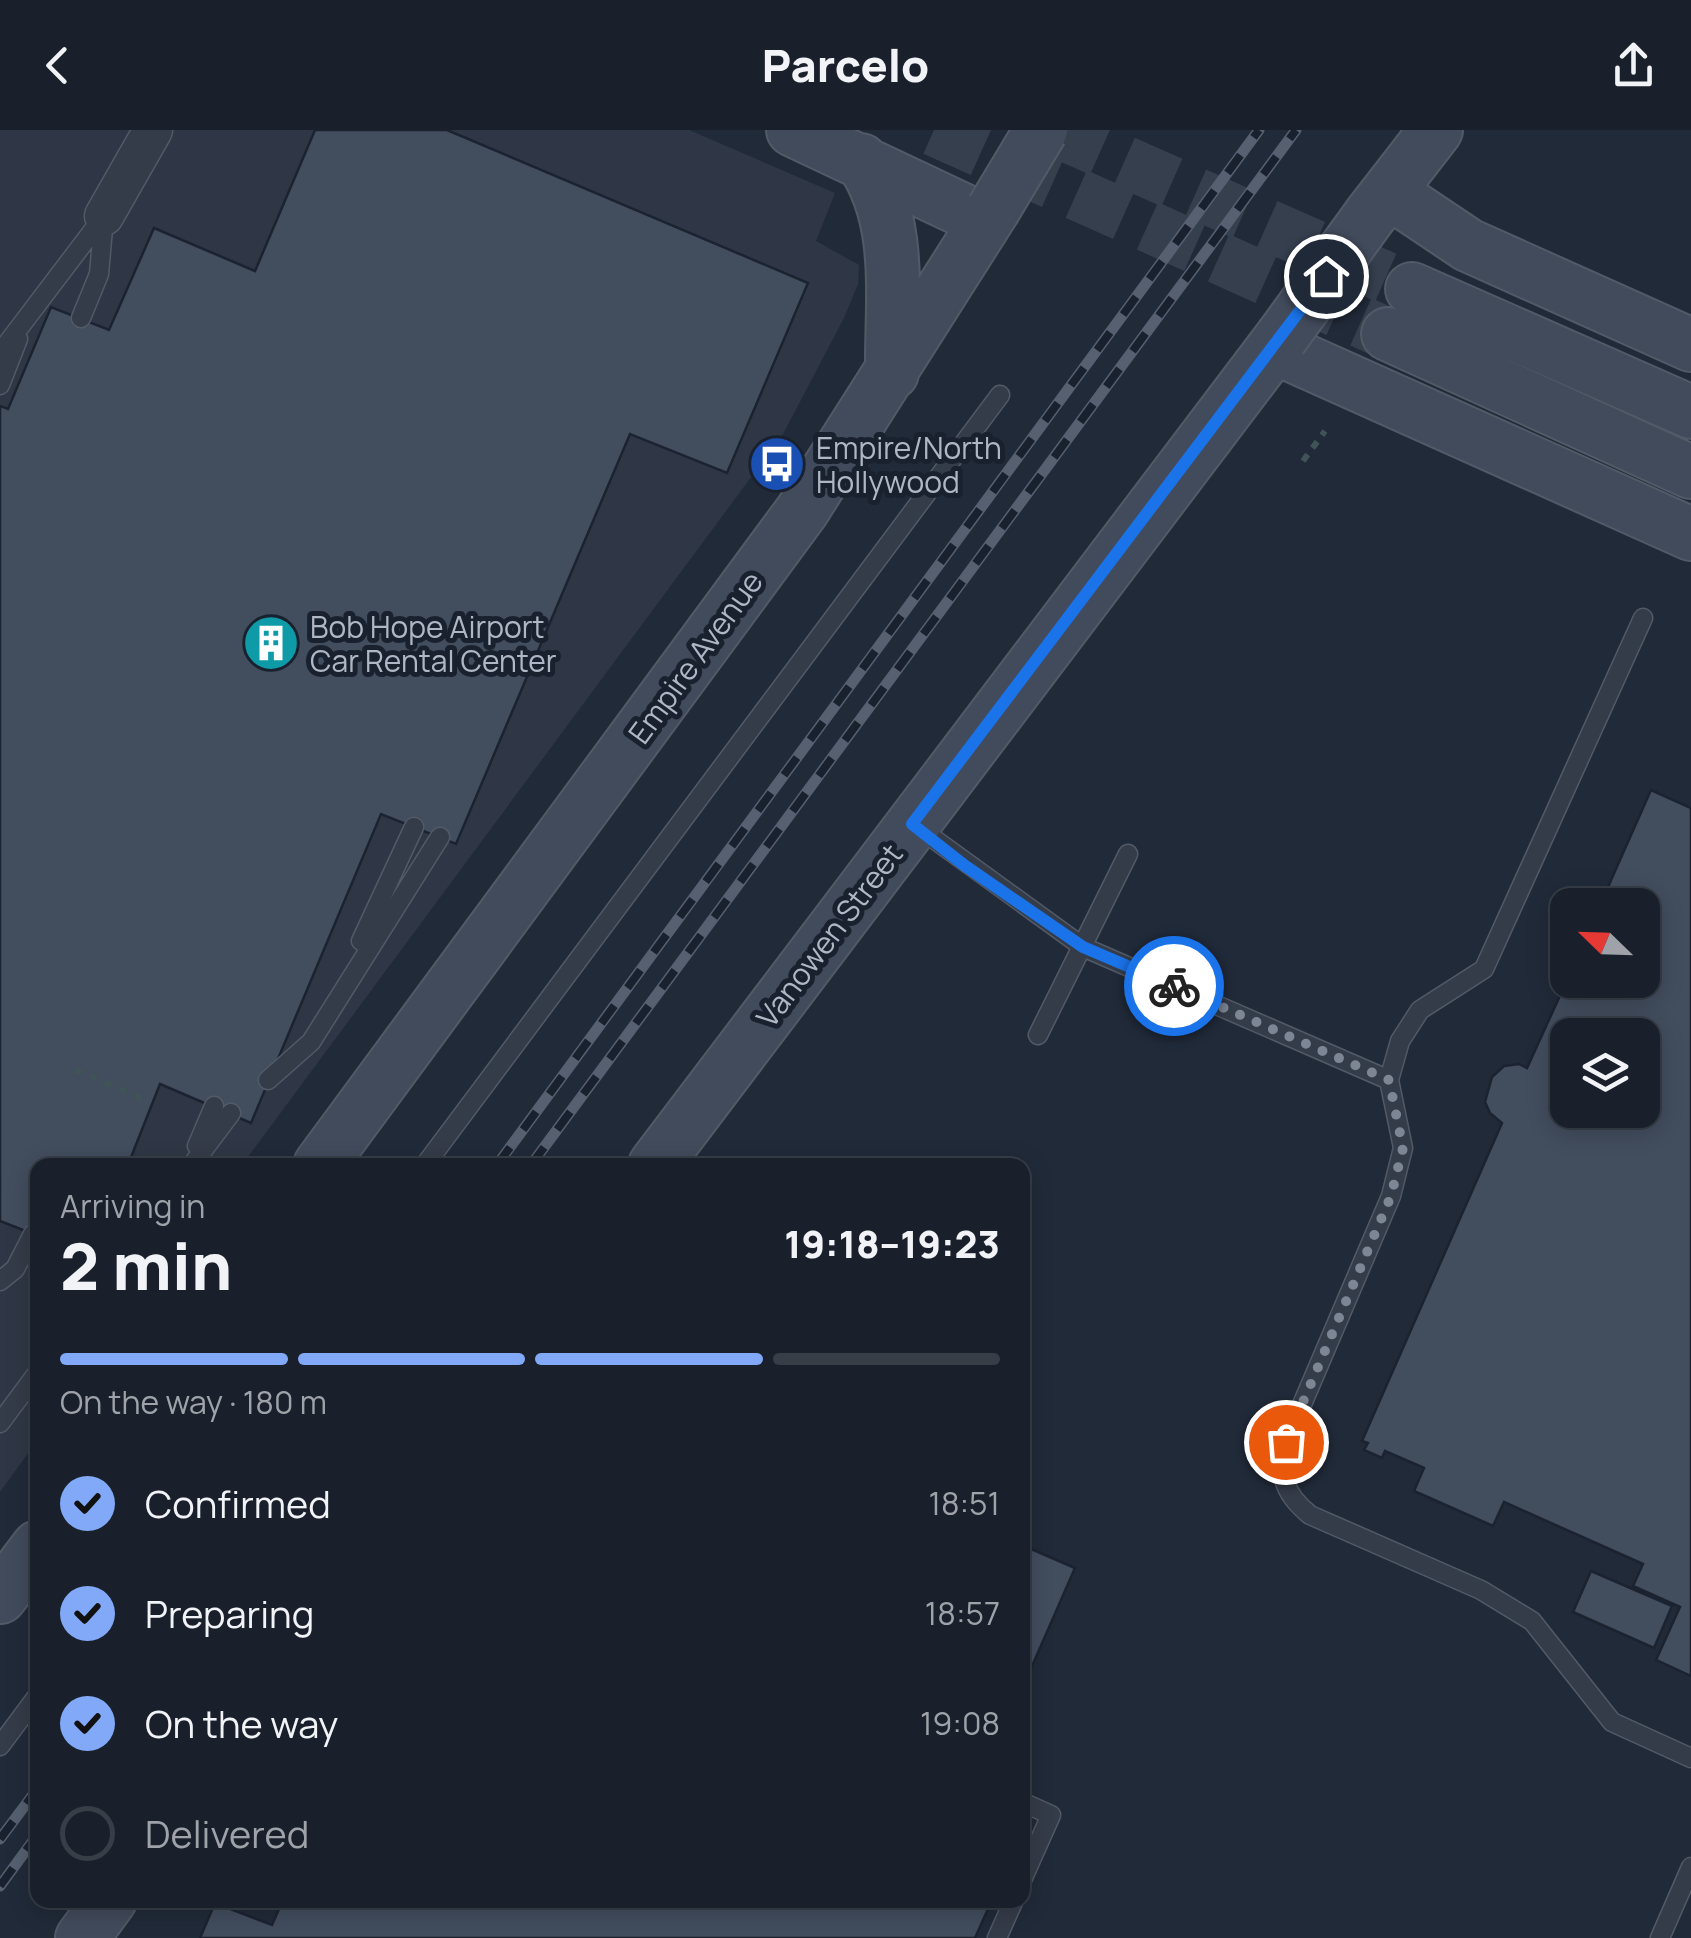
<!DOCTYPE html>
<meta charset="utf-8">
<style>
:root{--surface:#19202b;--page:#262d37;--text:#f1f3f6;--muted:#9fa3a9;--line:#373e47;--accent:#82a9f8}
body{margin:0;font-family:Manrope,sans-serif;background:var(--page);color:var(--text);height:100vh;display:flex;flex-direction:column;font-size:38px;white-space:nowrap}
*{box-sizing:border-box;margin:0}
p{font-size:32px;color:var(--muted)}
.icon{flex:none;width:55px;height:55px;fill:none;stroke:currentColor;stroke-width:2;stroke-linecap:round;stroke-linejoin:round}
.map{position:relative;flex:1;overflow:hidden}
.side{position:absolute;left:30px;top:1028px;width:1000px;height:750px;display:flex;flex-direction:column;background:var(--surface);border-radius:20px;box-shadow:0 5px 25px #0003,0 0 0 2px var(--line)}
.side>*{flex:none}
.needle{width:65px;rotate:293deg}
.tools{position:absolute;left:1550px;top:758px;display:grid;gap:20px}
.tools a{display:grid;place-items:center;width:110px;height:110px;border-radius:20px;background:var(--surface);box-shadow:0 5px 25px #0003,0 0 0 2px var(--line);font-size:50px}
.pin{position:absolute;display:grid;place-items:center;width:85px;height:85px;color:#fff;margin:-42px;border:5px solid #fff;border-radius:50%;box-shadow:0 2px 10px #0007}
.courier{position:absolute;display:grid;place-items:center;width:100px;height:100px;margin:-50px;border:8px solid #1a73e8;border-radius:50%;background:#fff;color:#222;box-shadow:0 2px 12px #0007}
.summary em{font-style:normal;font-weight:800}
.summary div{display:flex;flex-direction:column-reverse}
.summary{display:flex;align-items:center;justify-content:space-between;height:170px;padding:0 30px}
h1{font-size:65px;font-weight:800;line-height:75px}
.bar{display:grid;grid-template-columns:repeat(4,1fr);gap:15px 10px;align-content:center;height:120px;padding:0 30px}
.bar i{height:12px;border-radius:8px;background:var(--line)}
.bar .selected{background:var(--accent)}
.bar p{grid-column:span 4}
ol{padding:0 30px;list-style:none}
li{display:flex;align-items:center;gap:30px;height:110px}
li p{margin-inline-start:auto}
li .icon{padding:10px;border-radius:50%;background:var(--accent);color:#111;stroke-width:4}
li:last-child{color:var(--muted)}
li i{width:55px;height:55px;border:5px solid var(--line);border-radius:50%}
header{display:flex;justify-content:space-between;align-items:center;height:130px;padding:0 30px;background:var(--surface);font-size:45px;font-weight:800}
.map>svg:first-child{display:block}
</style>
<header><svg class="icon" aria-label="back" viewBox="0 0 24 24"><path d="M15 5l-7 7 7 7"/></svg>Parcelo<svg class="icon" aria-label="share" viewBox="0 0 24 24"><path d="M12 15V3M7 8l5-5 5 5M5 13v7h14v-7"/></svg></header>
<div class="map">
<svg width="1691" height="1808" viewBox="0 0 1691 1808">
<rect width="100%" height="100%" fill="#212a39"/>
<path fill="#2f3746" d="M0,0h689l146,63 -19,48 43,24 -1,19 -14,34 -61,116 -541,731h-204l-1,276 -37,51z"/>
<path fill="#424d5e" stroke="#1c2330" stroke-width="2.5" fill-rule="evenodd" d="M315,0h132l361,153 -81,190 -97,-39 -174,410 -75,-30 -130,309 -91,-39 -32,81h-90v71l-38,-15v-815l8,3 43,-102 58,23 45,-102 101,43z
M1651,660l40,18v868l-35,-16 24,-53 -47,-21 10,-22 -139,-62 -11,24 -79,-35 10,-23 -39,-17 -3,7 -18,-8 4,-7 -6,-2 140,-318 -12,-10 -5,-11 7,-25 12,-11 15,-2 8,4 41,-90 74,2v-75h-42zM1568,905h74v75h-74z
M1022,1415l53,23 -53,121z
M1591,1441l81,35 -18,42 -81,-36z
M283,1770h709l-17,38h-775l15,-35 57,22z"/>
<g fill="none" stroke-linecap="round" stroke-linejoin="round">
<path stroke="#363f4e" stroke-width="52" stroke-dasharray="52 26" stroke-linecap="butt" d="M934,0l454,204
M1053,0l359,159"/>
<g stroke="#525a67" stroke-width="21">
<path id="lane" d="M81,188l18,-44 5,-57
M0,223l104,-137
M0,255l18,-46
M916,696l167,121 306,133 11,-39 20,-31 64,-41 159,-351
M361,811l53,-114
M1038,905l90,-181
M268,950l43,-38 129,-205
M1389,950l14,68 -12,48 -105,246c-7,34 -3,51 24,73l171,75 51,31 80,101 79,36
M197,1016l17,-40
M192,1035l39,-52
M425,1035l575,-770
M0,1151l15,-12 18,-35
M0,1293l38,-51
M0,1616l38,-51
M1022,1672l29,13 -29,65
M997,1808l17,-38
M1660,1808l31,-71"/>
</g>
<g stroke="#525a67" stroke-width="41">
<path id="street" d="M104,86l49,-86"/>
</g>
<g stroke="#525a67" stroke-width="56">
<path id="secondary" d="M793,0l193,91
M861,30c43,61 30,142 31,213
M1389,62l79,53 223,100
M1371,84l65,-84
M1412,159l279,123
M1388,204l303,138
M1274,217l417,187
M320,1035l482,-654 191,-301
M655,1035l626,-827
M0,1467l38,-50
M82,1808l28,-38"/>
</g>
<path stroke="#405357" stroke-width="6" stroke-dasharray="8 8" stroke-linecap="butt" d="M1303,331l22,-30
M75,940l69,29"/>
<use href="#lane" stroke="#353c49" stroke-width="18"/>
<use href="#street" stroke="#353c49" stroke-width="38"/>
<use href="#secondary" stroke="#424b5c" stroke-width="52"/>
<g stroke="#566070" stroke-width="11">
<path id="rail" d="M497,1035l762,-1035
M531,1035l765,-1035
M0,1709l38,-51
M0,1756l38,-52"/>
</g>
<use href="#rail" stroke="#1a212e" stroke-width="8" stroke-dasharray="22" stroke-linecap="butt"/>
<g stroke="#525a67" stroke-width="56" stroke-linecap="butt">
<path id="secondary-bridge" d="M993,80l48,-80
M1281,208l90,-124"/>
</g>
<use href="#secondary-bridge" stroke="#424b5c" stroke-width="52"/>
</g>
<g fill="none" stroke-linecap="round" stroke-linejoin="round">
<path stroke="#7d8695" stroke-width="10" stroke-dasharray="0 18" d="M1174,856l215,94 14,68 -12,48 -105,246"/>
<path stroke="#1a73e8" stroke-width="12" d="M1174,856l-91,-39 -119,-82 -52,-41 414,-548"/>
</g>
<defs>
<g id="bus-disc" transform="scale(2.875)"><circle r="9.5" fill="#1a4fb4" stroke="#1a212e"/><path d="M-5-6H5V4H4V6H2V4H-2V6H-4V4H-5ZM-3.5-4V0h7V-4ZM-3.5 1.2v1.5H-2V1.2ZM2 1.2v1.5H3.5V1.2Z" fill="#fff"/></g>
<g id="building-disc" transform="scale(2.875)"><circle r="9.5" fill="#0f9aa8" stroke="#1a212e"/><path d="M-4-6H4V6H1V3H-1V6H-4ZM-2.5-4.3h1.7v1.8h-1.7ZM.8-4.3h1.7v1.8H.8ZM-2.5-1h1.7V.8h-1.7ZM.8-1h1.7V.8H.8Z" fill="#fff"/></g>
</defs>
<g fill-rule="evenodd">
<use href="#bus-disc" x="777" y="334"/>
<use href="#building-disc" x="271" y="513"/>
</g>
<g text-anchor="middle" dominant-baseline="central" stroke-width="10" stroke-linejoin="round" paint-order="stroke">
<g font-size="30" fill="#afb7c6" stroke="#1a212e" text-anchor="start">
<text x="816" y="317">Empire/North<tspan x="816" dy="34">Hollywood</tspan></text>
<text x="310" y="496">Bob Hope Airport<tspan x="310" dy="34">Car Rental Center</tspan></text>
</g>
<g font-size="30" fill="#afb7c6" stroke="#1a212e">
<text transform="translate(695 527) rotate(-54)">Empire Avenue</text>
<text transform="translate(829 805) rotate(-53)">Vanowen Street</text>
</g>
</g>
</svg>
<div class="tools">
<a><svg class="needle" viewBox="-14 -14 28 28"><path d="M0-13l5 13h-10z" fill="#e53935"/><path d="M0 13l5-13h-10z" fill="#9fa3a9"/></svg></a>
<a><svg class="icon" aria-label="layers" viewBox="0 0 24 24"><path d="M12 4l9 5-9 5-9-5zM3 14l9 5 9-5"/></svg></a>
</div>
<div class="pin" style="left:1286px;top:1312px;background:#ea580c"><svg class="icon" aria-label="bag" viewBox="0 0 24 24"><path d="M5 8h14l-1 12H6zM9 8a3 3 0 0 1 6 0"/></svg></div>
<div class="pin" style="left:1326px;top:146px;background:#1f2937"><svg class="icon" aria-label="home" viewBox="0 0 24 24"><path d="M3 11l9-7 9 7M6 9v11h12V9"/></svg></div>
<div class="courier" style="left:1174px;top:856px"><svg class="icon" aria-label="bike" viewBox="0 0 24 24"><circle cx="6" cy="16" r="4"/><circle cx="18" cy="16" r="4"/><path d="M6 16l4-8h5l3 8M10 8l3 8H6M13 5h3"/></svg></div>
<section class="side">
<div class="summary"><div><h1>2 min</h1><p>Arriving in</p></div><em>19:18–19:23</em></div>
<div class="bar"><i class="selected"></i><i class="selected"></i><i class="selected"></i><i></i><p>On the way · 180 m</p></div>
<ol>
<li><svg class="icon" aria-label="check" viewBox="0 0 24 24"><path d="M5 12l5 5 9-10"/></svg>Confirmed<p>18:51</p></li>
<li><svg class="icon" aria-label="check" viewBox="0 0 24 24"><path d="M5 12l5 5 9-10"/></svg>Preparing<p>18:57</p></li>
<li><svg class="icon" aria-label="check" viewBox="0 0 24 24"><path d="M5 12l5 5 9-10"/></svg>On the way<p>19:08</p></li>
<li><i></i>Delivered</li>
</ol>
</section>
</div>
